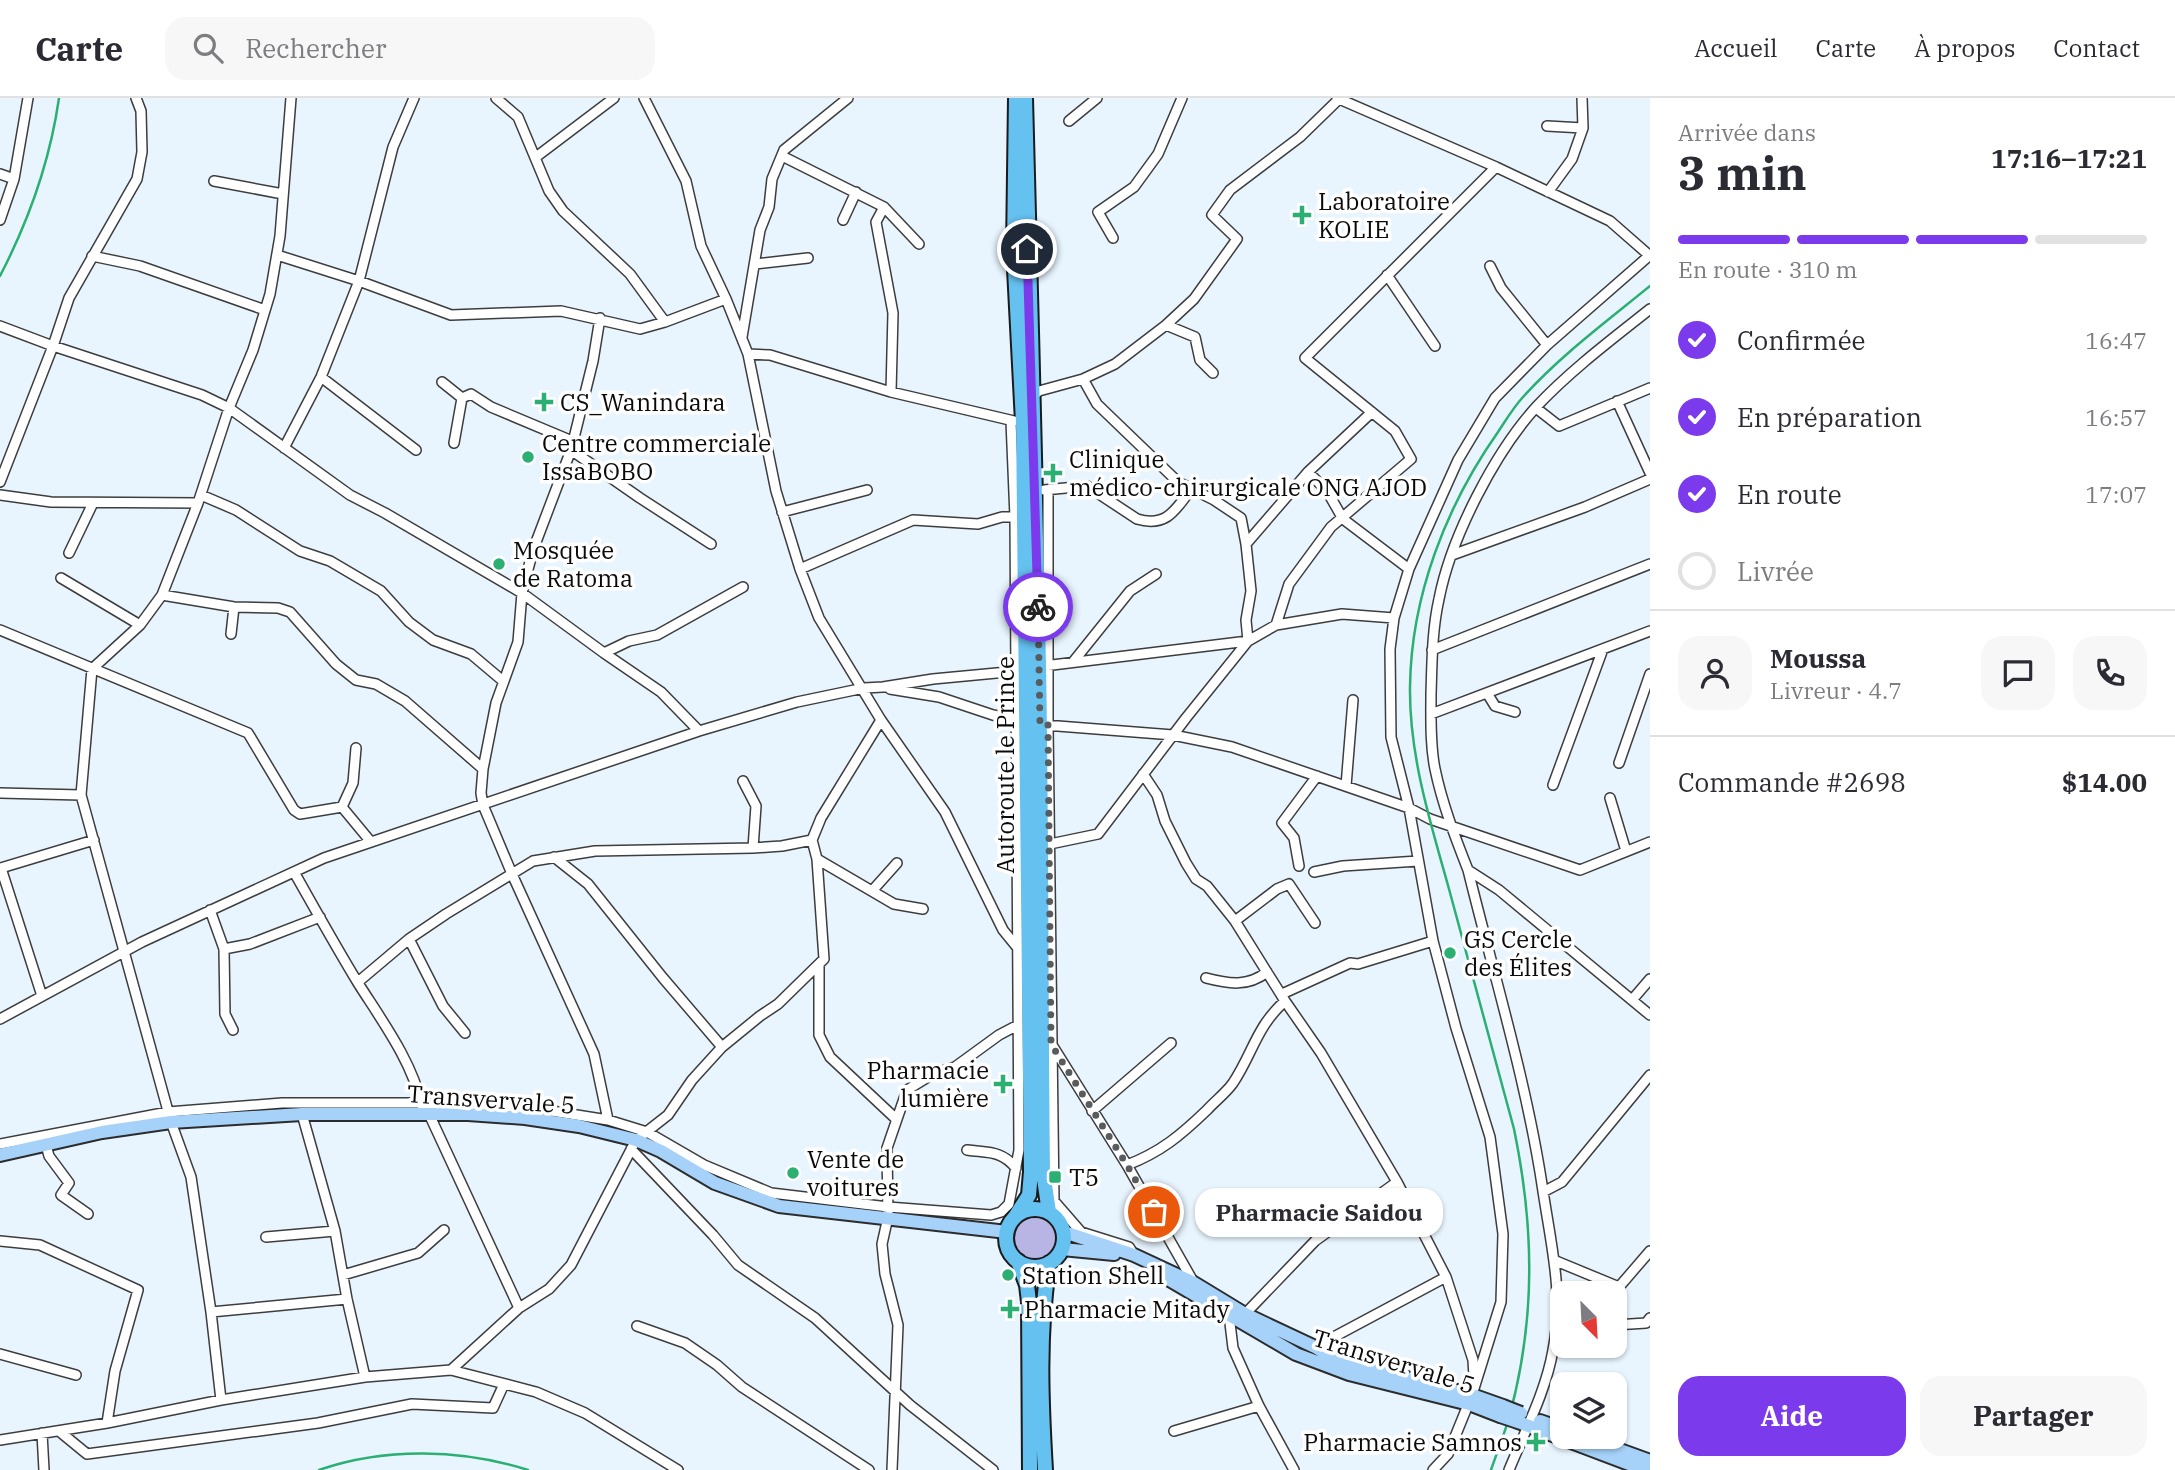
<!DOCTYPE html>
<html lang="fr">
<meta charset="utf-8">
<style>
:root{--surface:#fff;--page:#f7f7f7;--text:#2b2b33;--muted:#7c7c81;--line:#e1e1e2;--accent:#7c3aed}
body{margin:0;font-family:"IBM Plex Serif",serif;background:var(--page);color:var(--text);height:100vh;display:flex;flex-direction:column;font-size:26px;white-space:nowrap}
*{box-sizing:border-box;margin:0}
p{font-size:23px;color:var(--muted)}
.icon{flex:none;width:38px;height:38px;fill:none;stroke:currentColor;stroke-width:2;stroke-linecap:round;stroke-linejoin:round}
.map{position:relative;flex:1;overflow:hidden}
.details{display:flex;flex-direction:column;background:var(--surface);width:525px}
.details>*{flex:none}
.needle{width:46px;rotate:156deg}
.fabs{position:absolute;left:1550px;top:1183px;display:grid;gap:14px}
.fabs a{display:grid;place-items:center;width:77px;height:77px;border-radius:14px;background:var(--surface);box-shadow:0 2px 5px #0004;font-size:35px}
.pin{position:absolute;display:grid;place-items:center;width:60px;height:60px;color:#fff;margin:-30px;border:4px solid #fff;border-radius:50%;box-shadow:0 2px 7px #0007}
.courier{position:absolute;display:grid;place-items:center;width:70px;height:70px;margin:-35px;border:5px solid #7c3aed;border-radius:50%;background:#fff;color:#222;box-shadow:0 2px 9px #0007}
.bubble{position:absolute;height:49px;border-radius:21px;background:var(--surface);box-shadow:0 2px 5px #0004;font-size:23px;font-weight:700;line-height:49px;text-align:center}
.overview em{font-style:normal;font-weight:700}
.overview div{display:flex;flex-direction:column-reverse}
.overview{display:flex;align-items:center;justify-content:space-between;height:119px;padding:0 28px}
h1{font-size:46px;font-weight:700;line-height:52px}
.bar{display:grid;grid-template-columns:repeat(4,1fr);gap:10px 7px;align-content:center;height:84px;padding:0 28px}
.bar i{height:9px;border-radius:5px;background:var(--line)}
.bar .selected{background:var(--accent)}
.bar p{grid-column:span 4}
.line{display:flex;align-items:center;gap:18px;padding:0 28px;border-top:2px solid var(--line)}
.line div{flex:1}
.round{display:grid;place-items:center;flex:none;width:74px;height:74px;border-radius:21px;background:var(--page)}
ol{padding:0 28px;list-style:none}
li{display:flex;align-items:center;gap:21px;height:77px}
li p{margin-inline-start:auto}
li .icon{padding:7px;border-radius:50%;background:var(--accent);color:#fff;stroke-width:4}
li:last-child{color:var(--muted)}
li i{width:38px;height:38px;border:4px solid var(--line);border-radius:50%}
.button{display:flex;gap:14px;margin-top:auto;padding:14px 28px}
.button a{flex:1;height:80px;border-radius:21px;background:var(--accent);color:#fff;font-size:28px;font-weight:700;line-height:80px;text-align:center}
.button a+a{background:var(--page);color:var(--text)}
header{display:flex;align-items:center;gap:42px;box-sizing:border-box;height:98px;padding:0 35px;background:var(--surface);border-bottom:2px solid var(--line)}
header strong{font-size:33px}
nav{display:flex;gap:38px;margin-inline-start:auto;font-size:24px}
.search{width:490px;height:63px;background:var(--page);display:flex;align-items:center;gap:18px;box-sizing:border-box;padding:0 24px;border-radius:21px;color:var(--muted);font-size:26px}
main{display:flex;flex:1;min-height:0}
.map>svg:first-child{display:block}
</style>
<header>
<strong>Carte</strong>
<div class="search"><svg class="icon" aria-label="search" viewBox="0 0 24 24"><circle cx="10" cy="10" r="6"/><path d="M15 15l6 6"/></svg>Rechercher</div>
<nav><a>Accueil</a><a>Carte</a><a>À propos</a><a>Contact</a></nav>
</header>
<main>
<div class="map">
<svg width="1650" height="1372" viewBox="0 0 1650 1372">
<rect width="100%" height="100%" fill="#e8f5fe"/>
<path fill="#b8b5e5" d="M1014 1141a23 23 0 1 1 46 0a23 23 0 1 1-46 0Z"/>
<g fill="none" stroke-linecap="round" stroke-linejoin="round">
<g stroke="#3d3d3d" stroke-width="12">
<path id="minor" d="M496,0l22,19 31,74 14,20 67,63 35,48
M644,0l42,83 15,65 25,53 22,55 28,137 24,78 19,49 62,102 64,92 58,118 13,16
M1337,0l159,69 114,54 40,35
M1582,0l1,30
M1069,23l28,-23
M1547,28l36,2 -11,31 -24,33
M782,58l102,51 35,37
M536,59l78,-59
M0,76l14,5
M214,83l69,13
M884,109l-8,15 17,91 -2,79
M0,122l14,-41 14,-81
M843,122l13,-28
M1113,140l-15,-26 36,-25 24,-33 24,-56
M277,157l82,26 92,34 110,-4 79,18 25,-7 61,-23
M92,158l48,10 125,44
M755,166l53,-6
M1490,168l11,22 46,57
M1387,177l48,71
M600,220l-7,43 -22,89 -38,100 -11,43 -4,49 -22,61 -13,66 -2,24 2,12 29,69 82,180 14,66
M1166,227l29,12 5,23 13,13
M0,228l53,20 149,49 27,13 121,87 35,18 137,80 82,60 57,39 38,39
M742,239l18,-107 9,-23 3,-28 12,-29 64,-52
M748,256l22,1 121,37 123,29
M321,279l95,73
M1083,281l14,25 81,78 36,18 27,18 5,26
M442,284l20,16 9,-4 20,13 81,34
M1033,298l6,-5 44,-12 32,-15 51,-39 28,-26 43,-60 -25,-24 18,-25 70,-53 39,-38
M1617,303l33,72
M1536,310l23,18 91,-38
M454,345l8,-45
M284,350l37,-71 38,-96 34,-134 21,-49
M571,352l69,48 71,46
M1308,374l19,19 16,28 66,50
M0,384l53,-136 16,-48 68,-119 5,-27 -1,-41 -5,-13
M1044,392l43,-4 50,33c30,9 39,-10 55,-31
M1048,392v235l6,476 27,31 48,15 5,8
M0,397l51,7 147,1
M201,397l35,15 64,41 30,10 51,30 28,31 24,18 38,14 32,27
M782,414l85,-22
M69,455l24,-50
M1452,457l133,-48 65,-28
M800,471l113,-49 65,4 24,-7h13
M61,480l79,47
M162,497l72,12 44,1 12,4 46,52 20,16 20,4 29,17 78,68
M1276,527l13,-41 42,-57 80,-68 -16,-28 -90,-73 191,-191
M0,532l248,103 46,77 6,4 42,-7
M231,536l3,-27
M1432,552l218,-86
M604,555l25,-12 28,-6 86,-48
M1073,564l57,-71 26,-17
M1044,568l204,-25 -2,-21 5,-29 -5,-47 62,-72 64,-60
M890,591l49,8 54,18 26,5
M1487,595l8,13 20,6
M1431,616l219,-83
M1045,627l128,10 59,12 177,61 21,11 150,51 70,-28
M356,650l-3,35 -11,24 29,35
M1619,665l31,-89
M1143,676l14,21 8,26 21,42 10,16 11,7 28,35 50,80 36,52 76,129 49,95 27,83 1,17
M743,683l13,25 -3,42
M1553,687l50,-136
M1346,688l7,-86
M0,695l81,2
M1610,700l16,53
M1050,746l48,-10 88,-116 62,-77 28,-16 66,-11 52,4
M554,759l34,27 75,94 59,69
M817,761l77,45 29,5
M1299,768l-5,-28 -12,-15 35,-47
M1468,772l31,20 151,125
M294,774c21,37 42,75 64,111 24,38 54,78 64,123
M1314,774l29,-6 75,-5
M872,793l25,-28
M210,812l14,39 26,-5 70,-27
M1235,823l42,-32 12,-5 26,39
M409,841l34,67 22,27
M224,851l1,65 8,16
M819,866v71l11,22 65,61
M1206,880c23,6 42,9 61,-6
M358,884l51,-43 37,-25 87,-53 62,-10 158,-3 29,-2 30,-6 9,-22 60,-98
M1282,896l68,-31 8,1 75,-23
M42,898l-41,-128 93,-28
M1632,902l18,-21
M0,921l142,-77 182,-84 375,-127 98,-29 67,-14 19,-1 50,-8 85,-8
M1052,947l75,120 67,118
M1092,1013l79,-68
M302,1016l33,117 12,68 18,78
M429,1016l90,194
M0,1046l168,-32 114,-9h139l118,6 69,11 39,12 57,33 67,28 117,14 103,8 10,-3 8,-8 10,-54 -4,-633 -4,-96
M46,1047l3,11 20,27 -8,12 27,19
M631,1051l82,86 25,30 77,53 95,87 83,65
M967,1052c21,3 34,0 49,18
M1127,1067c34,-13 54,-30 80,-55 8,-9 19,-17 26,-27 20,-30 23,-56 52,-82
M1543,1094l19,-10 88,-107
M266,1139l69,-6
M0,1143l40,4 98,45 -23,81 -8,52
M1556,1163l63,26 31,-36
M343,1177l75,-22 26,-23
M211,1214l136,-13
M1245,1216l70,-73 82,-59
M1229,1217l4,33 26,58 35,64
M1615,1227l31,-2 4,-5
M637,1228l48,17 32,22 25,22 127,83
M1315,1249l131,-70
M0,1256l76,21
M451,1272l68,-62 30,-19 22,-24 65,-125 32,-25 24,-35 30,-33 38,-31 18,-12 46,-45 -7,-100 -5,-19
M221,1302l-10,-88 -20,-135 -20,-55 -90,-327 11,-126 48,-44 22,-30 36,-92 31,-95 24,-58 17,-56 10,-58 11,-138
M59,1333l28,23 231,-31 94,-19 81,4 11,-24
M1174,1333l85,-25
M42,1335l2,37
M0,1342l107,-17 114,-23 144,-23 86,-7 85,22 49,21 93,57
M892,1372l6,-145 -13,-51 -3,-30 6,-27 -1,-69 20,-58 26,-16 22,-7 44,-32 19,-10
M1433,1372l15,-16 24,-59 29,-93 2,-68 -13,-97 -34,-109 -23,-87 -24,-133 -18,-71 -1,-88 4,-31 15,-49 49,-109 37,-62 52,-53 103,-90
M1509,1372c16,-39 37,-79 44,-120 11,-55 -2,-105 -10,-159 -16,-108 -49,-215 -75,-321 -13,-33 -26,-67 -33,-101 -5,-24 -4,-51 -4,-75 1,-32 1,-64 8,-95 12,-62 56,-147 98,-193 34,-36 74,-66 113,-97"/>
</g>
<g stroke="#2c2c2c" stroke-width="16">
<path id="secondary" d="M0,1057l102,-23 69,-10 131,-8h166l57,4 54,8 57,14 25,11 54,32 64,23 228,26
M1064,1134l70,23 60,28 51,31 70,33 19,12 138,36 31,11
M1062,1151l52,5
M1156,1174l140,82 53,20 120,30 31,12
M1540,1323l23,8
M1518,1324l127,48
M1584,1339l66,24"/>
</g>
<g stroke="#1b1b1b" stroke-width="18">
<path id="primary" d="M1025,0c4,189 11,378 14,567 3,169 2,338 4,507l6,40
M1006 1140a29 29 0 1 1 58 0a29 29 0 1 1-58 0Z
M1015,1119l14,-22 2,-23 -8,-750 -9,-172 2,-152
M1018,1163l9,24 2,17 1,168
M1045,1372c-4,-68 -7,-139 4,-207"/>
</g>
<use href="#minor" stroke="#fff" stroke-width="9"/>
<use href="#secondary" stroke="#a6d2fa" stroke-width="12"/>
<use href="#primary" stroke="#65c1f0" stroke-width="14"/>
<path stroke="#2caf72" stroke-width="2.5" d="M0,178c29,-56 50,-115 59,-178
M319,1372c66,-23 143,-21 209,0
M1491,1372c6,-18 14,-37 19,-56 26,-97 24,-188 4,-285 -21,-80 -43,-160 -65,-240 -18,-65 -40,-133 -39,-202 1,-91 36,-181 88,-255 8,-12 15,-24 25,-35 38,-42 83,-75 127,-111"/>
<g stroke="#2c2c2c" stroke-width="16" stroke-linecap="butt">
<path id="secondary-bridge" d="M1503,1308l18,7
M1500,1318l18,6"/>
</g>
<use href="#secondary-bridge" stroke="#a6d2fa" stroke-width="12"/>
</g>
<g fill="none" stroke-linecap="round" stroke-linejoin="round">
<path stroke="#585c5f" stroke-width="7" stroke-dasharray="0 12.6" d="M1038,509l2,118h8l3,319 76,121 27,47"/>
<path stroke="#7c3aed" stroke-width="9" d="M1027,151l11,358"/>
</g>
<g fill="#2caf72" stroke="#fff" stroke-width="2.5">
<path d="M1298.5 106.5h7v7h7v7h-7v7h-7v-7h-7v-7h7z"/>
<path d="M540.5 293.5h7v7h7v7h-7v7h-7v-7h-7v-7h7z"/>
<circle cx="528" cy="359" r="7"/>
<path d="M1049.5 364.5h7v7h7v7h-7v7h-7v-7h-7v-7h7z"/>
<circle cx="499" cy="466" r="7"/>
<circle cx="1450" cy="855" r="7"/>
<path d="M999.5 975.5h7v7h7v7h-7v7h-7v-7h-7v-7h7z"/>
<circle cx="793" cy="1075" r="7"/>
<rect x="1048" y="1072" width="14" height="14" rx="3.5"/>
<circle cx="1008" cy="1177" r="7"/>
<path d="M1006.5 1200.5h7v7h7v7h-7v7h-7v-7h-7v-7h7z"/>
<path d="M1532.5 1333.5h7v7h7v7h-7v7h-7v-7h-7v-7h7z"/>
</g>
<g text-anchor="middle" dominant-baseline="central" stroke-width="7" stroke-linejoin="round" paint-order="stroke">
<g font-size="24" fill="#0a0a0a" stroke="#fff" text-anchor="start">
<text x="1318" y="103">Laboratoire<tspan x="1318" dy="28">KOLIE</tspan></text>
<text x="560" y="304">CS_Wanindara</text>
<text x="542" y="345">Centre commerciale<tspan x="542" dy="28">IssaBOBO</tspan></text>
<text x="1069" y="361">Clinique<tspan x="1069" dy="28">médico-chirurgicale ONG AJOD</tspan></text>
<text x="513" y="452">Mosquée<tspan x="513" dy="28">de Ratoma</tspan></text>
<text x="1464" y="841">GS Cercle<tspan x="1464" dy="28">des Élites</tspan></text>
<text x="989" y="972" text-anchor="end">Pharmacie<tspan x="989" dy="28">lumière</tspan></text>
<text x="807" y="1061">Vente de<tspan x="807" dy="28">voitures</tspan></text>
<text x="1069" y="1079">T5</text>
<text x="1022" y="1177">Station Shell</text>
<text x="1024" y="1211">Pharmacie Mitady</text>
<text x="1522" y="1344" text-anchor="end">Pharmacie Samnos</text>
</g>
<g font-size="24" fill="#0a0a0a" stroke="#fff">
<text transform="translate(1005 667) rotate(-90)">Autoroute le Prince</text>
<text transform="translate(491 1001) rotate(4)">Transvervale 5</text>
<text transform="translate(1394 1263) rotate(17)">Transvervale 5</text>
</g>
</g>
</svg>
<div class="fabs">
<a><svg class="needle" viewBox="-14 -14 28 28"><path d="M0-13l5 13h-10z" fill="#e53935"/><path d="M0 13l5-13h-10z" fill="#7c7c81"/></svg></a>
<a><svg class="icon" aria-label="layers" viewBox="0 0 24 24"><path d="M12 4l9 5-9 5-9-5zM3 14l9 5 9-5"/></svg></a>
</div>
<div class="pin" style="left:1154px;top:1114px;background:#ea580c"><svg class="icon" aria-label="bag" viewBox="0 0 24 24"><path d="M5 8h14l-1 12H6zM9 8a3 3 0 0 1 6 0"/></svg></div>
<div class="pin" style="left:1027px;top:151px;background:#1f2937"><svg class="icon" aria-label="home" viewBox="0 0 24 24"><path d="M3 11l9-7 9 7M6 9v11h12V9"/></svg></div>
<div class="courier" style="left:1038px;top:509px"><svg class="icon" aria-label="bike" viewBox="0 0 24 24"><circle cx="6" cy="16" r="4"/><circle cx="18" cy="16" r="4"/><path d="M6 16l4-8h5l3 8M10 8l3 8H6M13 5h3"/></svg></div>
<div class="bubble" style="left:1195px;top:1090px;width:248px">Pharmacie Saidou</div>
</div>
<section class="details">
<div class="overview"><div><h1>3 min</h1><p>Arrivée dans</p></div><em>17:16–17:21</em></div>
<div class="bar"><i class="selected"></i><i class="selected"></i><i class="selected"></i><i></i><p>En route · 310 m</p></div>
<ol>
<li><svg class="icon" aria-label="check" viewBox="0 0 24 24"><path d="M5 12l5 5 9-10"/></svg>Confirmée<p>16:47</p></li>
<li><svg class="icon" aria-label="check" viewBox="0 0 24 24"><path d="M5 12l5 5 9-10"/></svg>En préparation<p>16:57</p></li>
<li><svg class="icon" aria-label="check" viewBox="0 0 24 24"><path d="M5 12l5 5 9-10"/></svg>En route<p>17:07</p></li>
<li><i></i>Livrée</li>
</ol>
<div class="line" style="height:126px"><a class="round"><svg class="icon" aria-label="person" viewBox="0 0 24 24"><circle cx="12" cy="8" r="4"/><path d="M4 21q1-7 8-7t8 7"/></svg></a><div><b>Moussa</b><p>Livreur · 4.7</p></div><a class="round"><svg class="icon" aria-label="chat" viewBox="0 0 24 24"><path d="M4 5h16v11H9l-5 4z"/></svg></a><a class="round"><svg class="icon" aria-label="phone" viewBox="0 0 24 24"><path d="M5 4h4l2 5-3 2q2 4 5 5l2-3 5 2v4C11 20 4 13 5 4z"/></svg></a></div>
<div class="line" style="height:91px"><div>Commande #2698</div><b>$14.00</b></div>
<div class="button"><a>Aide</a><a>Partager</a></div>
</section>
</main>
